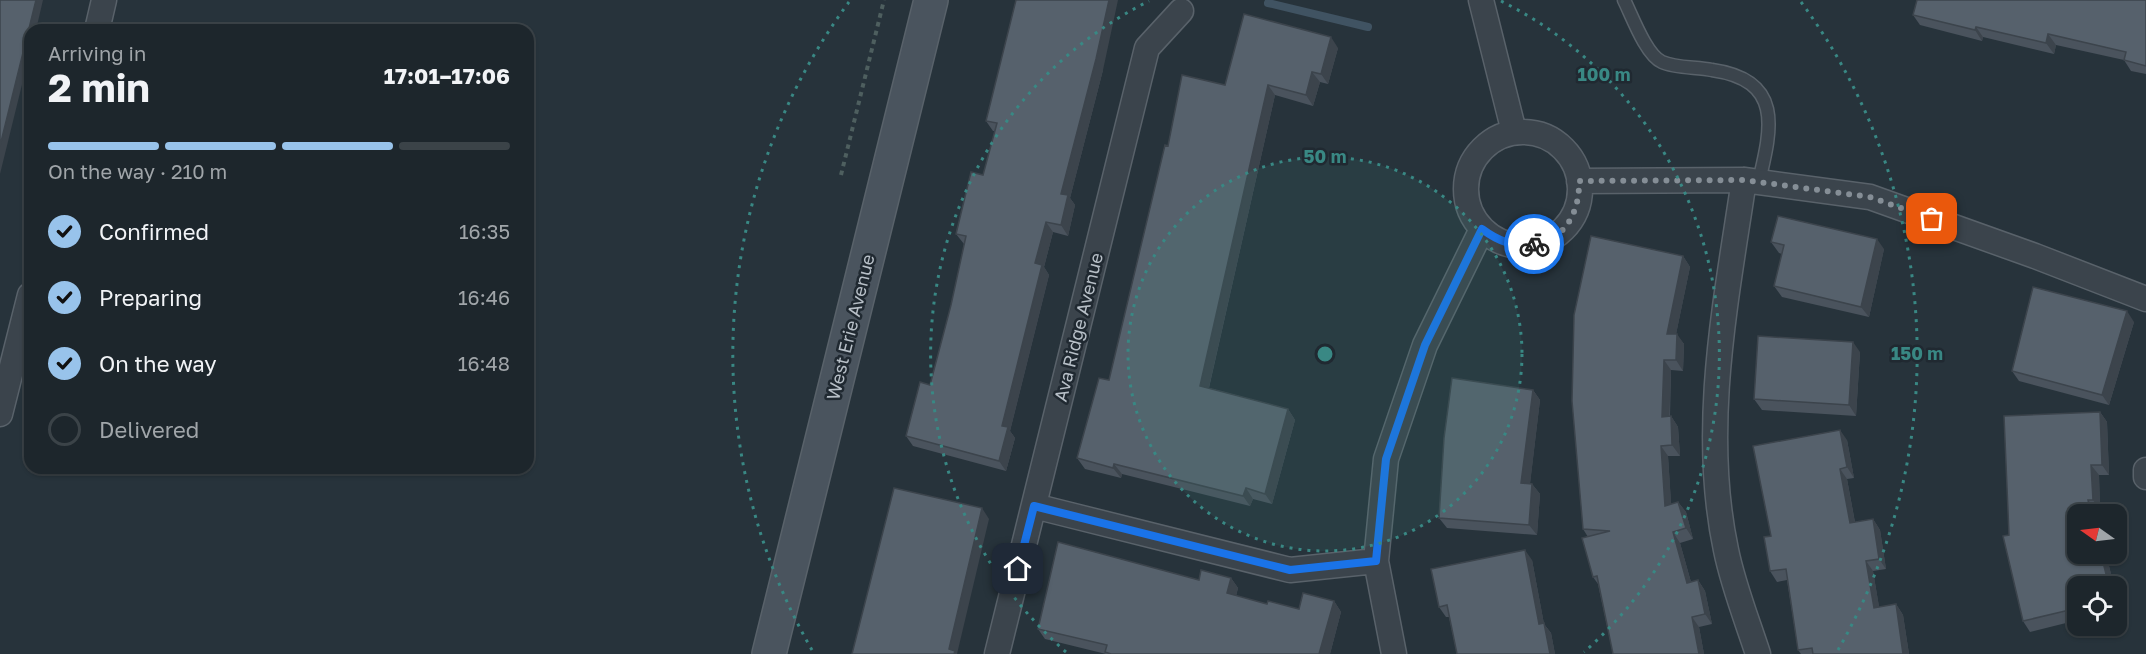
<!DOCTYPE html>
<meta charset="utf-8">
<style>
:root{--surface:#1d262c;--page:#252e34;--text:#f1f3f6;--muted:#a0a5a9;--line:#3b4348;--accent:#98c3eb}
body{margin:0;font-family:"Golos Text",sans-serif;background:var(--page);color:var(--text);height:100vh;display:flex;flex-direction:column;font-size:22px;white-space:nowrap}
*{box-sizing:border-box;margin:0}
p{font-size:20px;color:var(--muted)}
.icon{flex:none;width:33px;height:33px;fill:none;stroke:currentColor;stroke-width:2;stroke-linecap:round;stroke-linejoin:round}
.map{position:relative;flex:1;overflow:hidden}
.details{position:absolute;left:24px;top:24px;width:510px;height:450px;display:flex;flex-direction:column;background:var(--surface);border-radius:18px;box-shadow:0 2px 4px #0004,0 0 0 2px var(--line)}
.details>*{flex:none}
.needle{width:39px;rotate:284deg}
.fabs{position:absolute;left:2067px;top:504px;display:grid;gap:12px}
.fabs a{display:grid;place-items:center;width:60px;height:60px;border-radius:12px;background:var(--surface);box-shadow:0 2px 4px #0004,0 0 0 2px var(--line);font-size:30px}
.pin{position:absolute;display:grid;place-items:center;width:51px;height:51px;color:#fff;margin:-26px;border-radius:12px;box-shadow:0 3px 9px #0006}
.courier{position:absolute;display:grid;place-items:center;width:60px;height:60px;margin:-30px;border:4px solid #1a73e8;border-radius:50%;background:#fff;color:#222;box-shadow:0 2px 8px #0007}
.summary em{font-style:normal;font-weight:700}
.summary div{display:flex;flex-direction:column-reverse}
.summary{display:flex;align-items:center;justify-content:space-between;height:102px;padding:0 24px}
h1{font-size:39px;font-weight:700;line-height:45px}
.bar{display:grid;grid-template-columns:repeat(4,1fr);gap:9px 6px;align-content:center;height:72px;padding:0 24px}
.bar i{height:8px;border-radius:4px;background:var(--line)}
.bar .on{background:var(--accent)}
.bar p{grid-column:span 4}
ol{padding:0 24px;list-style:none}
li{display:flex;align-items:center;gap:18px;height:66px}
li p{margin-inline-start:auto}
li .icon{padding:6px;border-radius:50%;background:var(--accent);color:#111;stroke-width:4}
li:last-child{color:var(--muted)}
li i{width:33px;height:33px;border:3px solid var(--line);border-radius:50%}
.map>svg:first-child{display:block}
</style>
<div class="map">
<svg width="2146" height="654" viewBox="0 0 2146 654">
<rect width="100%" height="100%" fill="#27333b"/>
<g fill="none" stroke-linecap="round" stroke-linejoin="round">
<path stroke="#405362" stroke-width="8" d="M1268,3l100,24"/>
<g stroke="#59626a" stroke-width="15">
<path id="lane" d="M1624,0c8,16 22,55 38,62 13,6 35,5 50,8 71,10 60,57 47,111"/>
</g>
<g stroke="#59626a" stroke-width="27">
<path id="street" d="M1481,0l33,132
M97,30l7,-30
M1466 189a57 57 0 1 1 114 0a57 57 0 1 1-114 0Z
M1744,180c-18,121 -44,248 -18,370 7,35 21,70 32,104
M1579,181l165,-1 126,17 165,59 111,43
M0,414l30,-119
M2146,470v7
M1034,506l256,64 86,-9
M997,654l150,-606 34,-37
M1394,654l-18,-93 10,-102 39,-114 57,-116"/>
</g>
<g stroke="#59626a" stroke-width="36">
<path id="secondary" d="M769,654l162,-654"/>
</g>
<path stroke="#4e5f5f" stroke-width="4" stroke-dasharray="4.5 4.5" stroke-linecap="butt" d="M841,175l43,-175"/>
<use href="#lane" stroke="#3b444c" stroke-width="12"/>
<use href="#street" stroke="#3b444c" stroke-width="24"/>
<use href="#secondary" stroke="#4a545e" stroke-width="33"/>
</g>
<path fill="#4a535d" d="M2146,0v74l-15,-3 -7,-11 -68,-15 -2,9 -71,-17 -1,4 -62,-16 -7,-10z
M1338,48l-10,36 -8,-2 -7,24 -38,-11 -66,293 79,21 7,11 -23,84 -19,-5 -3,7 -128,-32 -1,4 -36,-9 -8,-11 32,-78 59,-234 57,-61z
M1103,70l-33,128 5,7 -7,31 -15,-4 -9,35 5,8 -39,156 5,7 -9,33 -93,-25 -7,-10 24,-51 21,-80 13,-61 -8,-10 27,-59 12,-44h-2l-7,-10z
M1771,242l113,7 -15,68 -87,-20 -8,-11 8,-32 -3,-1z
M1683,256l7,11 -14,67 8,10 -1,27 -12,-1 -1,46h1l7,11 2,29h-12l3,48 7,-2 8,10 7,27 -13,4 11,39 7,-2 7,11 7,33 -13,3 5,27h-91l-15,-70 -5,-7 -5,-40 -5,-8z
M2134,322l-25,83 -90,-24 -7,-10z
M1860,352l-4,64 -94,-6 -8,-11z
M1533,390l7,10 -10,83 2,1 8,10 -3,41 -90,-7 -8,-10z
M2100,412l7,10 2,53h-10l1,35h-5l1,4h-18v40h28l8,32h-36v34l-48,12 -7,-11 -14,-86z
M1847,440l7,38 -7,1 8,43 18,-3 7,11 6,39 -13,2 6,36 17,-3 7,11 6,39h-108l-3,-4 -11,-70 -10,2 -7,-11 1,-35z
M1532,560l12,64 7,9 4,21h-98l-8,-37h-3l-7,-10z
M1231,578l7,10 -2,8 31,8 32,5 35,-8 7,11 -11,42h-224l-61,-15 -7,-10 161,-49z"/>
<path fill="#3c444c" d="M36,0h7l-7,30h-6v22l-30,122v-28z
M1109,0h9l-15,70 -33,128 5,7 -7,31 -7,-11v-31z
M1976,27l7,10 -1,4 -7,-11z
M2048,34l8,11 -2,9 -8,-11z
M1331,37l7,11 -10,36 -7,-10z
M1312,72l8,10 -7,24 -7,-11z
M1268,85l7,10 -68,301 -7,-10z
M1046,222l7,10 -9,35 5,8 -39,156 5,7 -9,33 -7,-10 3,-35 33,-163z
M1877,239l7,10 -15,68 -8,-10z
M1683,256l7,11 -16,77 -7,-10z
M2127,311l7,11 -25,83 -7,-10z
M1677,334l7,10 -1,27 -7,-11z
M1853,342l7,10 -4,64 -7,-11z
M1664,360l7,10 -2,57 -7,-10z
M1533,390l7,10 -11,93 -8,-10z
M1288,409l7,11 -23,84 -7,-10z
M2100,412l7,10 2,53 -7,-10z
M1671,416l7,11 2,29 -8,-11z
M1840,430l7,10 7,38 -7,-11z
M1661,446l7,10 4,60 -7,-10z
M1114,464l8,10 -1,4 -8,-10z
M2091,465l8,10 1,35 -7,-10z
M1840,469l7,10 10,55 -7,-11z
M1532,484l8,10 -3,41 -8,-10z
M1246,488l7,11 -3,7 -7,-10z
M2088,500l7,10 1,4h-5z
M1678,502l8,10 7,27 -7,-11z
M982,508l7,11 -32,135h-5l-3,-5z
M1873,519l7,11 6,39 -7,-10z
M1673,532l7,11 14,50 -7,-10z
M1525,550l7,10 12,64 7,9 4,21h-5l-11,-30z
M2101,554h5l8,32h-5z
M1866,561l7,10 8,47 -7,-10z
M1231,578l7,10 -4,16 -7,-11z
M1698,580l7,11 7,33 -7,-10z
M2116,597l4,13 -4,-5z
M1334,601l7,11 -11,42h-11z
M1896,604l7,11 6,39h-6z
M1692,617l7,10 5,27h-5z"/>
<path fill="#56616c" stroke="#3c444c" stroke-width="1.5" d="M0,0h36l-36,146z
M1016,0h93l-13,59 -35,135 7,1 -7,30 -15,-3 -11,41 7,2 -40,161 6,1 -9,34 -93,-25 14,-54 10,3 21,-80 15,-69 -10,-2 15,-62 12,3 14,-52 -11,-2z
M1917,0h229v66l-22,-6 2,-8 -78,-18 -2,9 -70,-16 -1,3 -62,-15z
M1244,14l87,23 -10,37 -9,-2 -6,23 -38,-10 -68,301 88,23 -23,85 -19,-6 -3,8 -129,-32 -1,4 -36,-10 22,-80 10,2 56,-235 3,1 14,-71 43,10z
M1778,216l99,23 -16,68 -87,-21 10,-41 -13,-3z
M1591,236l92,20 -16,78h10l-1,26h-12l-2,57 9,-1 1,29 -11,1 4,60 13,-4 8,26 -13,4 14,51 11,-3 7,34 -13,3 7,37h-86l-16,-78 -4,1 -11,-39 28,-7 -27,-2 -11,-128 2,-86z
M2033,287l94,24 -25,84 -90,-24z
M1758,336l95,6 -4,63 -95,-6z
M1452,378l81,12 -12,93 11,1 -3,41 -90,-7 5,-80z
M2100,412l2,53h-11l2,35h-5l3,14h-13v40h23l8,32h-31v22l-55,13 -20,-85 6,-1 -5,-119z
M1840,430l7,37 -7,2 10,54 23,-4 6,40 -13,2 8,47 22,-4 7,50h-90l-1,-6 -14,2 -12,-81 -16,2 -6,-34 7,-1 -18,-90z
M894,488l88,20 -33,141 6,2 -1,3h-102z
M1058,542l141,38 2,-10 30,8 -4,15 40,11 1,-3 31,8 4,-16 31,8 -15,53h-208l-6,-2 2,-7 -69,-16z
M1525,550l14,74 5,-1 6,31h-93l-10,-49 -8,2 -8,-38z"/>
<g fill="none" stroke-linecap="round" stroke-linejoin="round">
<path stroke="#858e96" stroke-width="6" stroke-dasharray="0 10.8" d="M1534,244c32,-4 46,-34 45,-63l165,-1 126,17 62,22"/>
<path stroke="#1a73e8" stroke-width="8" d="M1018,569l16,-63 256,64 86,-9 10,-102 39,-114 57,-116c16,12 31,18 52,15"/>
</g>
<circle cx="1325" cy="354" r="197" fill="#398884" fill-opacity=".12"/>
<g fill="none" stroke="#398884" stroke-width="3" stroke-dasharray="3 6">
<circle cx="1325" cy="354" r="197"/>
<path d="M1066 652A395 395 0 0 1 1149 1M1501 1A395 395 0 0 1 1584 652"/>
<path d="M812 650A592 592 0 0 1 849 2M1801 2A592 592 0 0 1 1838 650"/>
</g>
<g text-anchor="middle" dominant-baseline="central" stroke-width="5" stroke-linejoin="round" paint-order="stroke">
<g font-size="18" fill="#b7bfc7" stroke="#202931">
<text transform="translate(850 327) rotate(-76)">West Erie Avenue</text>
<text transform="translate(1078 327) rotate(-76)">Ava Ridge Avenue</text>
</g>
</g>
<circle cx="1325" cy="354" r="9" fill="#398884" stroke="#202931" stroke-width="3"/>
<g font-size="18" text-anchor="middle" font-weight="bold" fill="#398884" stroke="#202931" stroke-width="5" stroke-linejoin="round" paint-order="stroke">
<text x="1604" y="81">100 m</text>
<text x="1325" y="163">50 m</text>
<text x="1917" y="360">150 m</text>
</g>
</svg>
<div class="fabs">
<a><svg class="needle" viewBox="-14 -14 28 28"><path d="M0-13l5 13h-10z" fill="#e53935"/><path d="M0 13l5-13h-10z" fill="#a0a5a9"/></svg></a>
<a><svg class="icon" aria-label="locate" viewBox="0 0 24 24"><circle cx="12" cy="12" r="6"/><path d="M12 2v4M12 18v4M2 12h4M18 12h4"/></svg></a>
</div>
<div class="pin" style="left:1932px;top:219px;background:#ea580c"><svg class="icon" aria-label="bag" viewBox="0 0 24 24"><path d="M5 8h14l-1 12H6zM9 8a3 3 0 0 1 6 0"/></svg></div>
<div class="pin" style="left:1018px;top:569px;background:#1f2937"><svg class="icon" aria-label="home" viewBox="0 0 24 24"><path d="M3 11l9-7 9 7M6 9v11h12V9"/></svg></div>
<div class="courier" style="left:1534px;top:244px"><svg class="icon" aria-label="bike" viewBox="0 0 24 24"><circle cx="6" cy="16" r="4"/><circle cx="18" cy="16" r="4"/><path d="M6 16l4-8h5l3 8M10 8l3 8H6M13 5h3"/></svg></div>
<section class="details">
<div class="summary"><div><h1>2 min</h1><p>Arriving in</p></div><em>17:01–17:06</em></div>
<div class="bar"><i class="on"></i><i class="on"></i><i class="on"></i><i></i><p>On the way · 210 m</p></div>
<ol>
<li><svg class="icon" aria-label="check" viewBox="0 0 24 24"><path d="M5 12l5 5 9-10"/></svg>Confirmed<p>16:35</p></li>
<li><svg class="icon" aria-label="check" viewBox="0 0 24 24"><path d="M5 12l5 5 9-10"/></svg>Preparing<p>16:46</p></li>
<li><svg class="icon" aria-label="check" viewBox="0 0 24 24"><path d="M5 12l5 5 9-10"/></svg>On the way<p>16:48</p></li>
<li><i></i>Delivered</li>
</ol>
</section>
</div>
